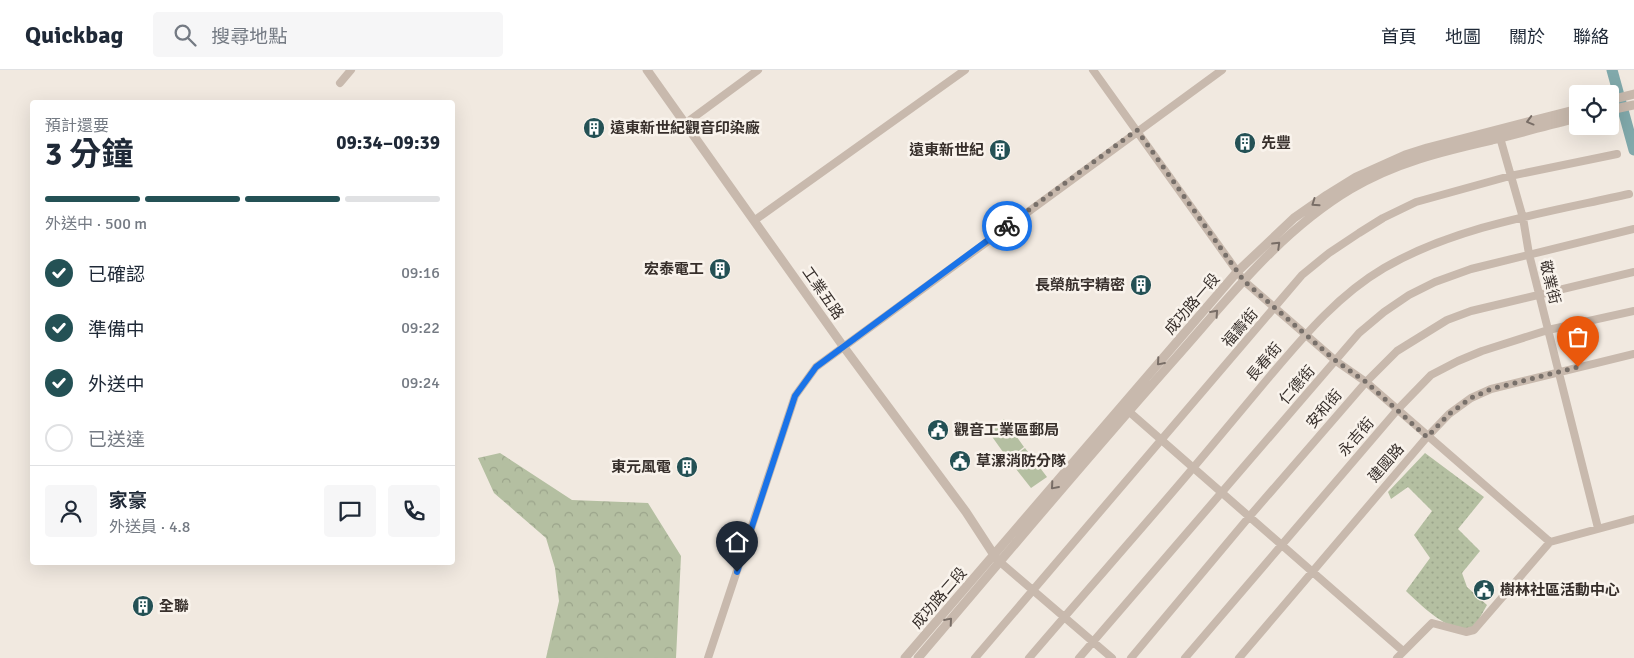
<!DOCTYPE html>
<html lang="zh-TW">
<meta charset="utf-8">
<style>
:root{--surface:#fff;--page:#f6f6f7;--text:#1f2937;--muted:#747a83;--line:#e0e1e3;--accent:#245155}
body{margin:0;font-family:Signika,"Noto Sans TC",sans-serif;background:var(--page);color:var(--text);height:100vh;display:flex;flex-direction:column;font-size:19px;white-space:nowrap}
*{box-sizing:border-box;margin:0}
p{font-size:16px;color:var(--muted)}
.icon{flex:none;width:28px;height:28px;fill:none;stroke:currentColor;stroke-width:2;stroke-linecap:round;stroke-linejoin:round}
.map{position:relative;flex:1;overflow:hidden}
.panel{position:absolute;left:30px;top:30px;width:425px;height:465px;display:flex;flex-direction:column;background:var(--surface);border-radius:5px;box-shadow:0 5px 20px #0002}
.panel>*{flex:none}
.fabs{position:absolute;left:1569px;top:15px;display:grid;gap:10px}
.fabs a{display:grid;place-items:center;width:50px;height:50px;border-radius:5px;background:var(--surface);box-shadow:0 5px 20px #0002;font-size:25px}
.pin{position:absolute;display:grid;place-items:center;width:42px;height:42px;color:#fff;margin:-51px -21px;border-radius:50% 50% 50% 0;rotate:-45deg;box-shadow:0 0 5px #0007}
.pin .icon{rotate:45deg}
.courier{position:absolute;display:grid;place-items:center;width:50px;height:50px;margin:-25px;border:4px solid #1a73e8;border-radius:50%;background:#fff;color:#222;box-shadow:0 1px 6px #0007}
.summary em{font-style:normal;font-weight:700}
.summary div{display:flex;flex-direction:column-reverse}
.summary{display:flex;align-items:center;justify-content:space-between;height:85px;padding:0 15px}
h1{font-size:32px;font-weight:700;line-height:38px}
.bar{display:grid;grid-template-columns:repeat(4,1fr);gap:8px 5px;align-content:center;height:60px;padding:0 15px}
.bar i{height:6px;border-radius:4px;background:var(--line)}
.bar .active{background:var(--accent)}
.bar p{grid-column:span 4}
.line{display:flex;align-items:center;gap:12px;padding:0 15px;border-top:1px solid var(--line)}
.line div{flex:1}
.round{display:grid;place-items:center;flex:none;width:52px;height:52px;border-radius:5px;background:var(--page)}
ol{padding:0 15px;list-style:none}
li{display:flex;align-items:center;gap:15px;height:55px}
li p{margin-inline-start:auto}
li .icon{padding:5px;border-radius:50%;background:var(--accent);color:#fff;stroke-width:4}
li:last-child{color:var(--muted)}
li i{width:28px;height:28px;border:2px solid var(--line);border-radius:50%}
header{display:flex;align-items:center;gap:30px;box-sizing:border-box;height:70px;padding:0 25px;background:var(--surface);border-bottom:1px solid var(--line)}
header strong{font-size:24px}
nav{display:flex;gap:28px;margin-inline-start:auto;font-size:18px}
.search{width:350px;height:45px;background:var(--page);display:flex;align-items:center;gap:12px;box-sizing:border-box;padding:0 18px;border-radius:5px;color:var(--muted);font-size:19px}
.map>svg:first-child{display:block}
</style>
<header>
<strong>Quickbag</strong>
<div class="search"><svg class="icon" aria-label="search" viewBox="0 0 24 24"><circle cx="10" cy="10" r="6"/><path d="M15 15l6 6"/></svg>搜尋地點</div>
<nav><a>首頁</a><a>地圖</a><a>關於</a><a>聯絡</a></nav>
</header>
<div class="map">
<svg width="1634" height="588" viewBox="0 0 1634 588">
<defs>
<pattern id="forest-crowns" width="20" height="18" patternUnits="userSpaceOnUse" patternTransform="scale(1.25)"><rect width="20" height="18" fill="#b4bfa1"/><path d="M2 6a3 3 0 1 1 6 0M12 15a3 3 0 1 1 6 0" fill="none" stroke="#9ba48b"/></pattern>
<pattern id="park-dots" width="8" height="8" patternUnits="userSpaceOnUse" patternTransform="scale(1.25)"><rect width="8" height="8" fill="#b4bfa1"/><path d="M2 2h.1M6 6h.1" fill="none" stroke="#9ba48b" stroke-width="1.8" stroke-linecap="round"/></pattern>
</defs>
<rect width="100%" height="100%" fill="#f1e9e0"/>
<path fill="#b4bfa1" d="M1004,349l20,28 -16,12 -20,-28z
M1025,378l22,29 -16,11 -22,-28z"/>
<path fill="url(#forest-crowns)" d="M500,383l72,47 76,3 33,53 -5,102h-130l13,-57 -4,-33 -9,-30 -52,-45 -16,-35z"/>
<path fill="url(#park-dots)" d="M1425,383l59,44 -26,32 22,22 -18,22 5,14 20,18 -13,23c-24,7 -52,-22 -68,-37l24,-33 -16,-23 18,-24 -24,-24 -17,12 -3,-7z"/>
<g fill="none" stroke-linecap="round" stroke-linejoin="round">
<path stroke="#81a9ab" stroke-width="11" d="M1612,0l22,80"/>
<path stroke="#c8b9ad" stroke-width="8" d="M1093,0l151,211 92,80 30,21 184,160
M340,13l11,-13
M686,53l72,-53
M1499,64l24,84 6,36 69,274
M755,150l210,-150
M1126,339l277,242
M1000,492l112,96
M708,588l87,-262 21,-29 406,-297
M975,588l327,-383 27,-22 30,-20 24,-15 33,-16 94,-26 107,-22
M1029,588c58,-68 118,-135 175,-203 22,-26 44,-53 66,-79 34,-40 68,-81 114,-108 72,-42 165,-56 245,-74
M1079,588l280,-325 25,-21 25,-17 26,-13 36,-13 163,-40
M1131,588l118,-141 117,-135 31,-31 50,-31 24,-9 163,-39
M1185,588l213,-249 33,-34 27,-14 24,-10 66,-21 86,-19
M1239,588l188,-221 22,-23 22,-16 20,-9 143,-35
M1397,588l35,-35 34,9 8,-2 76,-88 84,-23"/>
<path stroke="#c8b9ad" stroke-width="9" d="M647,0l196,276 123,166 30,46
M1610,30l24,-6
M1610,40l24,-5
M905,588l332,-386 57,-54 33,-23 29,-18 49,-22 22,-7 151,-39
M918,588c87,-102 173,-205 262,-305 52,-59 102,-123 171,-164 43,-26 92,-38 141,-49 28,-7 57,-15 86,-22"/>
</g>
<defs><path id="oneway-chevron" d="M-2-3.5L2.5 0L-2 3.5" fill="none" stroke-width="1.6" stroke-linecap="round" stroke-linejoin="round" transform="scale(1.25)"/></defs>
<g stroke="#786d66">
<use href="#oneway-chevron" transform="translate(1530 51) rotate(165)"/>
<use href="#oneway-chevron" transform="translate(1315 133) rotate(145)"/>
<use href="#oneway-chevron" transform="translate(1277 175) rotate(-44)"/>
<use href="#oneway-chevron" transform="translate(1215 243) rotate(-48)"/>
<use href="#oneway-chevron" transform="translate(1160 292) rotate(131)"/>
<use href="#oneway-chevron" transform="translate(1054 416) rotate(131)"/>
<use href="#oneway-chevron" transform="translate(949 551) rotate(-49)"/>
</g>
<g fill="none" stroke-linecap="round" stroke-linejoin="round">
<path stroke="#78706a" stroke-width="5" stroke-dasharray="0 9" d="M1007,156l130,-96 107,151 92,80 30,21 61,55 22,-23 22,-16 20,-9 87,-22"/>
<path stroke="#1a73e8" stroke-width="6" d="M737,502l58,-176 21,-29 191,-141"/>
</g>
<defs>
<g id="building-disc" transform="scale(1.125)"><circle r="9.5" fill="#245155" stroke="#f9f3ec"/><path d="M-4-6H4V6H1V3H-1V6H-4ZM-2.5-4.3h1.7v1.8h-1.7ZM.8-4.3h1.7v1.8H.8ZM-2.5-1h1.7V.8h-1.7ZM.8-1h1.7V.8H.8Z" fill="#fff"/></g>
<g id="civic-disc" transform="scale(1.125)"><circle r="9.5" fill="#245155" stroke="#f9f3ec"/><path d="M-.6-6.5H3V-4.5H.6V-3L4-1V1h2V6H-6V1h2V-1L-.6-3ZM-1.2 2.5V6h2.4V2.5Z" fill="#fff"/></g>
</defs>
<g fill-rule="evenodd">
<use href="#building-disc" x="594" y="58"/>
<use href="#building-disc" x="1245" y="73"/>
<use href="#building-disc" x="1000" y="80"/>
<use href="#building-disc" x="720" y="199"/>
<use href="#building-disc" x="1141" y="215"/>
<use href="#civic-disc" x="938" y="360"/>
<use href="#civic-disc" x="960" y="391"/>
<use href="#building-disc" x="687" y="397"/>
<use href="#civic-disc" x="1484" y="520"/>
<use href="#building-disc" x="143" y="536"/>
</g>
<g text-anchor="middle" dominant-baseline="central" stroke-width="5" stroke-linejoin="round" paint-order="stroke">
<g font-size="15" font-weight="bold" fill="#372f2b" stroke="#f9f3ec" text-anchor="start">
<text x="610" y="58">遠東新世紀觀音印染廠</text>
<text x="1261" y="73">先豐</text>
<text x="984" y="80" text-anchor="end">遠東新世紀</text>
<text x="704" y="199" text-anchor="end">宏泰電工</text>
<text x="1125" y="215" text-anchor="end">長榮航宇精密</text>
<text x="954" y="360">觀音工業區郵局</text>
<text x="976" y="391">草漯消防分隊</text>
<text x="671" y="397" text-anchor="end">東元風電</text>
<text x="1500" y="520">樹林社區活動中心</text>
<text x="159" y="536">全聯</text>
</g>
<g font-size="15" fill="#372f2b" stroke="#f9f3ec">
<text transform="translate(1550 212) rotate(76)">敬業街</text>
<text transform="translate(823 223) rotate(55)">工業五路</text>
<text transform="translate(1192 234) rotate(-49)">成功路一段</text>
<text transform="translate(1240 258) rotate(-49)">福壽街</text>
<text transform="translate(1264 292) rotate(-50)">長春街</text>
<text transform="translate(1297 315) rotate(-49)">仁德街</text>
<text transform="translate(1324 339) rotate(-49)">安和街</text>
<text transform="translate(1356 367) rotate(-49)">永吉街</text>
<text transform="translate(1386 393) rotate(-49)">建國路</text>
<text transform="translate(939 528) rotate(-49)">成功路二段</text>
</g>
</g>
</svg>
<div class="fabs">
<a><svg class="icon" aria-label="locate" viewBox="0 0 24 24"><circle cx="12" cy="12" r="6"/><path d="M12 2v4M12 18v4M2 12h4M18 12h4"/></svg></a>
</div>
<div class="pin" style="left:1578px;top:297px;background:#ea580c"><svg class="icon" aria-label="bag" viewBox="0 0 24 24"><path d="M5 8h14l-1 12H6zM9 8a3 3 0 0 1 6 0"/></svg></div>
<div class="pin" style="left:737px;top:502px;background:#1f2937"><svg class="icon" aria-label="home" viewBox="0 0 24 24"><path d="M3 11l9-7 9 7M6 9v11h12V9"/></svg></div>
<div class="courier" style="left:1007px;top:156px"><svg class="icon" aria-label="bike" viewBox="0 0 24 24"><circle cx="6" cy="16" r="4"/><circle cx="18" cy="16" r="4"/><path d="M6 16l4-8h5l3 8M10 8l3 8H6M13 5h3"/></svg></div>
<section class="panel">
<div class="summary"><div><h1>3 分鐘</h1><p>預計還要</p></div><em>09:34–09:39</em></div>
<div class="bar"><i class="active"></i><i class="active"></i><i class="active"></i><i></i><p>外送中 · 500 m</p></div>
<ol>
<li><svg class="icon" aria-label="check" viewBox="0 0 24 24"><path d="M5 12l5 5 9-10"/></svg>已確認<p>09:16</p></li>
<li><svg class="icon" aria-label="check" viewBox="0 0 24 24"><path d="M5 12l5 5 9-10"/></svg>準備中<p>09:22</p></li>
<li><svg class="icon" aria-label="check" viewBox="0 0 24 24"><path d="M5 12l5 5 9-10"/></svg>外送中<p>09:24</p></li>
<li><i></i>已送達</li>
</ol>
<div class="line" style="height:90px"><a class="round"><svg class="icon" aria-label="person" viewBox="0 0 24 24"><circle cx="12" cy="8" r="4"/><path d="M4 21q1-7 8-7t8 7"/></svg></a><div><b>家豪</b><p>外送員 · 4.8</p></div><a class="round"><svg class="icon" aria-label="chat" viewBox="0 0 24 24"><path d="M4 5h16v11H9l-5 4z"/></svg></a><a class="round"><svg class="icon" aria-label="phone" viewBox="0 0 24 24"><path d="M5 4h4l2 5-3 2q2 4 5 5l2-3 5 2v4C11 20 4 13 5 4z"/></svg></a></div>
</section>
</div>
